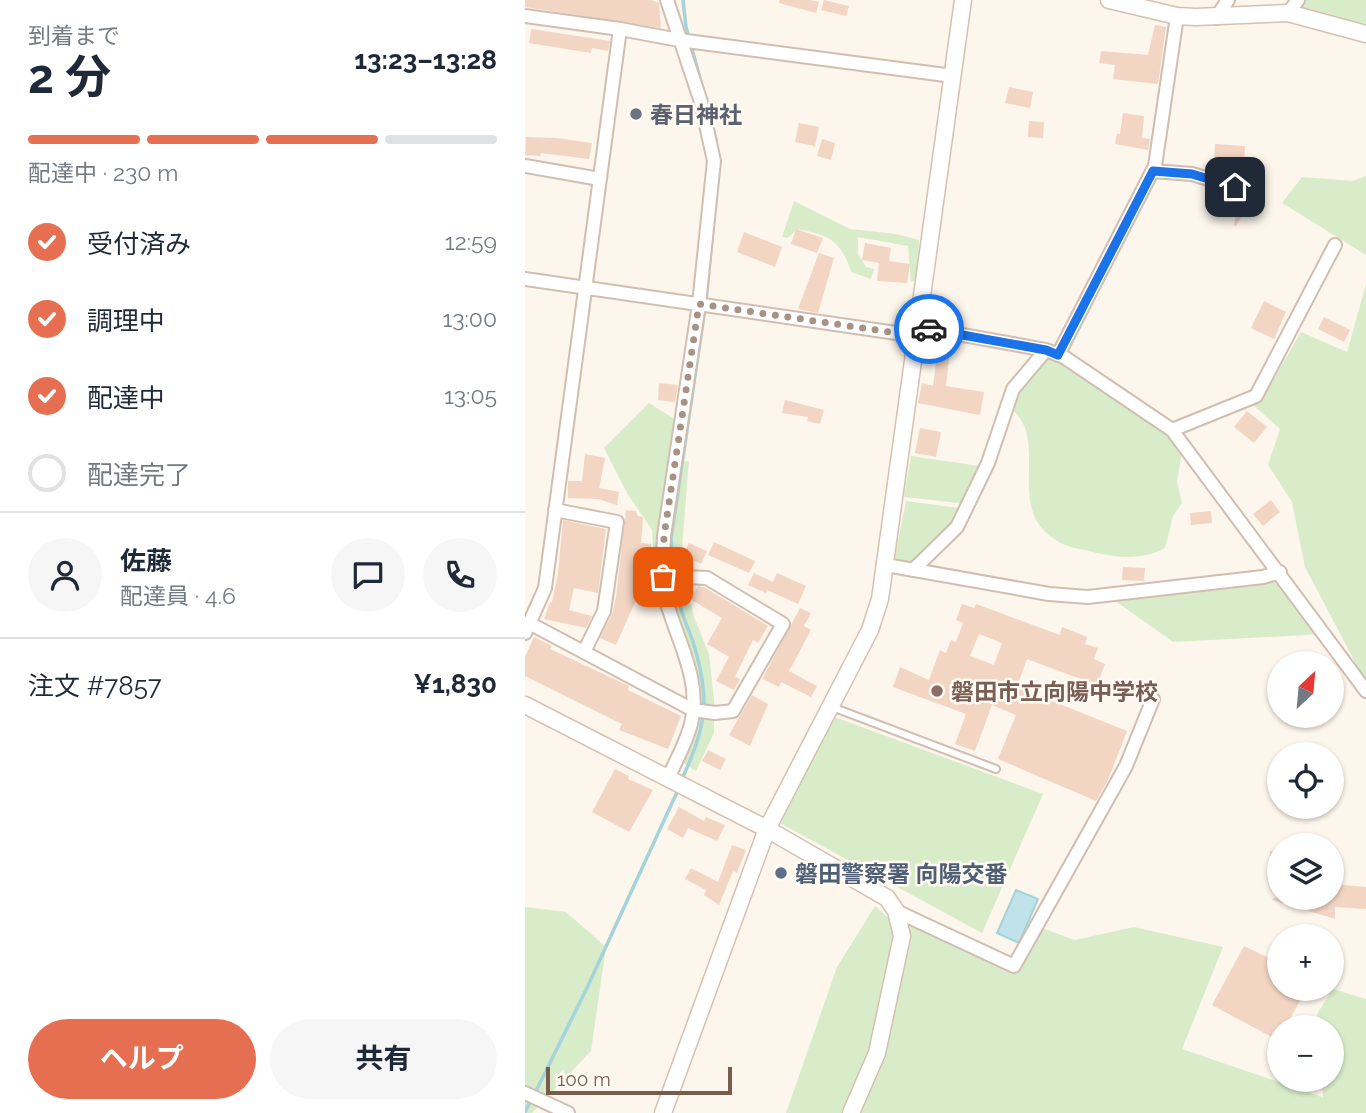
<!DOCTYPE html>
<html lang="ja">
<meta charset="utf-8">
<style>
:root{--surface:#fff;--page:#f6f6f7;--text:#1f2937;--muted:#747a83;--line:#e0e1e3;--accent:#e76f51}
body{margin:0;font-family:Raleway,"Noto Sans JP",sans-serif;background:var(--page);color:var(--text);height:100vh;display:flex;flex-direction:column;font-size:26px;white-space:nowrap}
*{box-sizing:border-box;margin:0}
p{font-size:23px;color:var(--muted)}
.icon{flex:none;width:38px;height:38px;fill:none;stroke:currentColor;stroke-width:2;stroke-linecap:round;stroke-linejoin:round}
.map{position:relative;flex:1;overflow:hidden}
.side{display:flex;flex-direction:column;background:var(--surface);width:525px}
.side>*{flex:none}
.needle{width:46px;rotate:26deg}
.controls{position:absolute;left:742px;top:651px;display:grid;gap:14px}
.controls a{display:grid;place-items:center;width:77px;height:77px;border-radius:50%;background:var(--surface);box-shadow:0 2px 5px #0004;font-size:35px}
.scale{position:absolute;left:21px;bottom:18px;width:186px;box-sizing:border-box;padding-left:7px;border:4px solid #7a5c4d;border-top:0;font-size:19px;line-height:24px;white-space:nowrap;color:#7a5c4d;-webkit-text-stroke:5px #fffaf3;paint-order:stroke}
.pin{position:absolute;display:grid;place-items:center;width:60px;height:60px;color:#fff;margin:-30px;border-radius:14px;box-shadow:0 4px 10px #0006}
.courier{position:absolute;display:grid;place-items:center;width:70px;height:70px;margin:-35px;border:5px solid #1a73e8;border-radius:50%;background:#fff;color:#222;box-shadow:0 2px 9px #0007}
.overview em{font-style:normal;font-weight:700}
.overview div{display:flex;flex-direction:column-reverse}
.overview{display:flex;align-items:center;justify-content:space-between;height:119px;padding:0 28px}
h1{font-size:46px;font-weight:700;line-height:52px}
.bar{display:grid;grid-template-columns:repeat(4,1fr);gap:10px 7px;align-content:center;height:84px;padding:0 28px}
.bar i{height:9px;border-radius:5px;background:var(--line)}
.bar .selected{background:var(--accent)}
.bar p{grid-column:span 4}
.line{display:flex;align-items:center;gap:18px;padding:0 28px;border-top:2px solid var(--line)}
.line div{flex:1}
.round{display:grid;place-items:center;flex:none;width:74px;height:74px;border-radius:37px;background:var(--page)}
ol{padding:0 28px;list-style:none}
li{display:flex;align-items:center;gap:21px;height:77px}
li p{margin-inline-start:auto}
li .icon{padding:7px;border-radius:50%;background:var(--accent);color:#fff;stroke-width:4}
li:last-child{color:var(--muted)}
li i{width:38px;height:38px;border:4px solid var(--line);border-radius:50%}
.primary-button{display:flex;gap:14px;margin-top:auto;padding:14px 28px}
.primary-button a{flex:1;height:80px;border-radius:42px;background:var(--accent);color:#fff;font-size:28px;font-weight:700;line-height:80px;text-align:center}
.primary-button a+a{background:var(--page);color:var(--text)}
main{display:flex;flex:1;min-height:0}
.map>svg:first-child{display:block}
</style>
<main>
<section class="side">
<div class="overview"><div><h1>2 分</h1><p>到着まで</p></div><em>13:23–13:28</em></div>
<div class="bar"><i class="selected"></i><i class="selected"></i><i class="selected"></i><i></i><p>配達中 · 230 m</p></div>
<ol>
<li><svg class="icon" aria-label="check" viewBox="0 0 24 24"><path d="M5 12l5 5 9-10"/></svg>受付済み<p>12:59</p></li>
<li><svg class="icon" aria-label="check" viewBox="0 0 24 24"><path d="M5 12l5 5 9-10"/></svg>調理中<p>13:00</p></li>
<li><svg class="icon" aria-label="check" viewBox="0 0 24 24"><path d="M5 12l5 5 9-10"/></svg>配達中<p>13:05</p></li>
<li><i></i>配達完了</li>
</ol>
<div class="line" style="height:126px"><a class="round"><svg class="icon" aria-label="person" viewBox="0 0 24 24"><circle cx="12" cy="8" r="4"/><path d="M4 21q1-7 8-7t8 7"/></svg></a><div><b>佐藤</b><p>配達員 · 4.6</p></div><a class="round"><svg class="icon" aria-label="chat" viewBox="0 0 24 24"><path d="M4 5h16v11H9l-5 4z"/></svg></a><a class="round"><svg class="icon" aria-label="phone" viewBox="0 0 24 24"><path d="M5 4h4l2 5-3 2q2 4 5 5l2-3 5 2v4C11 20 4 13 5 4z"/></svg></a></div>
<div class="line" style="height:91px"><div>注文 #7857</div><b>¥1,830</b></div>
<div class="primary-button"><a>ヘルプ</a><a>共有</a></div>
</section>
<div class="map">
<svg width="841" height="1113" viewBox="0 0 841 1113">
<rect width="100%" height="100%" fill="#fdf6ec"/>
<path fill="#d8ecc9" d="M774,0h67v37l-78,-24z
M841,176v79l-84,-52 20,-26 51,4z
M269,201l56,28 46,5 23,6 -1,39 -7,3 -3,-36 -50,-9v17l8,13 8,2 -3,10 -20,-7c-10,-33 -24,-37 -54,-43l-9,9 -6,-1z
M841,284v399l-61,-116 -13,-65 -24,-37 12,-36 -28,-25 23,-27 26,-45 46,20z
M521,350l137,95 -6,37 5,21 -9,13 -8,32c-22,12 -45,10 -68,5 -10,-3 -22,-4 -32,-8 -52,-24 -30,-70 -38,-110 -2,-12 -11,-23 -20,-31z
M124,403l32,20 -6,40 14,-2 -8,99 13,57 15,37 5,46v33l-18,38 -13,-8 13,-43 -33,-143 -9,-13 -2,-34 -25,-37 -23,-45z
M386,456l75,11 -18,37 -64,-7z
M381,501l60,8 -53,61 -20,-3z
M755,572l45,62 -152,8 -66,-47z
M307,716l211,78 -61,139 -204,-111z
M350,906l34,30 1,-13 99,41 27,-38 39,14 59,-13 89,20 -41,102 141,48 -1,-17h10v-53h-14l-1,-13 16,-25 33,10v114h-580l51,-146z
M0,907l41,5 40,35 -15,104 -59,62h-7z"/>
<path fill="#bfe3e8" stroke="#a5d3da" stroke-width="2" d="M491,890l22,9 -19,44 -22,-10z"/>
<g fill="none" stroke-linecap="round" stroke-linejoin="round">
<path stroke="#a5d3da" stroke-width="3.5" d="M158,0l3,27 18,66
M183,107l8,34
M181,301l13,-135
M149,575l-3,-36 34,-231
M150,582c2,20 10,39 17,57 19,59 15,85 -10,140
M10,1093l51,-103 92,-200
M0,1112l6,-12"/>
</g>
<path fill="#f3d5c3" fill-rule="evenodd" d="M0,0h126l8,3 2,25 -136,-21z
M255,0h30l9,2 -3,11 -37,-10z
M299,0l25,6 -3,10 -25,-6z
M630,25l11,2 -8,57 -45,-5 2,-14 -16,-2 2,-12 47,4z
M6,29l79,12 -2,10 -16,-3 -1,5 -62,-10z
M484,87l24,5 -3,16 -25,-5z
M598,113l21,3 -2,22 8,1 -2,11 -33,-6 2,-10h3z
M504,121l15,1 -1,16 -15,-1z
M274,123l20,4 -4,19 -20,-4z
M1,137l31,1 35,5 -3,16 -48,-6 -1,3 -15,-1z
M297,139l13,4 -4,17 -14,-4z
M690,144l30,2 -1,20 -30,-1z
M720,170l15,3 -4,18 -20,35 -2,-1 2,-13 -9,-5 6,-11 6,3 4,-9z
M271,229l27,9 -6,15 -26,-9z
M219,232l38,15 -7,20 -38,-15z
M340,243l26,5 -2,13 21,3 -3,19 -30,-2 2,-18 -17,-3z
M294,253l15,5 -16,55 -20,-4z
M739,301l22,11 -12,27 -23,-11z
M799,317l26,13 -6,12 -26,-13z
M409,347l16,2 -4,37 38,6 -4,23 -62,-12 4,-20 11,3 3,-23 -12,-2 1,-11 8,2z
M134,383l19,2 -3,17 -17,-2z
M260,400l39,10 -4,14 -13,-3 1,-4 -26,-4z
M722,411l20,16 -13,16 -20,-16z
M395,428l21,4 -5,25 -21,-4z
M60,454l20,4 -6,30 20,4 -2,13 -19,-6 -30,-1v-17h14z
M746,500l9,12 -17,14 -10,-12z
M101,510l10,1 2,5 5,1 -2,26 10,1 -1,18 -11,-2 -3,21 19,3 1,9 -1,7 -18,-2 -21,47 -16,-7 12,-24 4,-17z
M686,511l1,12 -21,2 -1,-12z
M38,520l43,9 -8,64 -24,-5 -5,22 23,6 -6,12 -42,-9 6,-17h2l6,-29z
M189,542l41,19 -6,12 -41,-18z
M164,543l18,8 -6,13 -18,-9z
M598,567l22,1 -1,13 -22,-1z
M229,573l19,9 4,-9 29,13 -8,18 -31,-14 -1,3 -18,-8z
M173,586l6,1 64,39 -10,17 -5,-3 -18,37 5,2 -6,11 -18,-9 13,-24 -22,-13 15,-26 -32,-19z
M437,604l12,4 2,-4 84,31 2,-8 25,10 -2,7 13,4 -4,11 11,5 -8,21 -70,-26 -10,28 110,44 -19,49 -12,21 -98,-42 18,-44 -24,-10 -17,46 -20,-7 11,-30 -73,-27 7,-20 29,13 11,-30 6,3 5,-13 5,2 7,-19 -7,-3zM454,634l23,9 -8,22 -24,-9z
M275,608l11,5 -7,13 7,4 -22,41 28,15 -6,11 -30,-15 -2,5 -17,-8z
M9,637l18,9 -2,3 79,37 -1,4 53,26 -13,33 -49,-19 3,-6 -97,-48v-19z
M227,695l16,9 -18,42 -21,-11z
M183,750l18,9 -6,11 -18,-9z
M90,769l14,7 -1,3 25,11 -24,42 -37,-20z
M154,807l25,14 2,-4 19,8 -8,16 -29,-13 -5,10 -16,-9z
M207,845l14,5 -9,23 -4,-2 -14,34 -15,-10 2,-5 -21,-11 6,-11 27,14z
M745,851h9v38h-8z
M807,884l34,3v22l-31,-2v12l-63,-19 1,-2h59z
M719,946l35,17v26h28l-22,38h-6v14l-67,-36z"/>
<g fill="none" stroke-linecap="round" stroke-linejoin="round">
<g stroke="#d1beb0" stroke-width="10">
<path id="lane" d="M307,707l164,62"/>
</g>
<g stroke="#d1beb0" stroke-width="16">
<path id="street" d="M142,0l34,102 13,59 -15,143 -35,232c-1,21 -3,43 2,64 11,40 36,81 25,124 -5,19 -15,37 -23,54
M763,13l10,-13
M0,16l95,13 59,11 274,36
M691,18l12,-18
M0,166l75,13
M628,171l39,3 43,13
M0,279l392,57
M393,327l128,23 18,7 108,73 194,261
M533,355l97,-189 22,-150
M647,430l84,-34 79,-151
M30,510l62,12 -13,89 -20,41
M361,565l163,29 39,3 175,-20 17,-5
M388,570l44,-43 31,-64 25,-74 33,-39
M4,623l164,87 22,3 18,-2 50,-87 -76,-46 -23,-1 -20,4
M0,633l20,-45 75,-559
M371,911l118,55 112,-200 27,-67
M0,1093l43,20"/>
</g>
<g stroke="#d6c0b0" stroke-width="19">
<path id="secondary" d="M584,0l68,16 19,1 92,-4 78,21
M0,705l242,124 120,69 9,13 6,25 -25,117 -26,60
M138,1113l104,-284 103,-199 10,-31 83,-599"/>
</g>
<use href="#lane" stroke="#fff" stroke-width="6"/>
<use href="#street" stroke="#fff" stroke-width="12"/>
<use href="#secondary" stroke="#fff" stroke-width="16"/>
</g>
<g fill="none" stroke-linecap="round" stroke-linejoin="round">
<path stroke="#a89285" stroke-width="7" stroke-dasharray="0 12.6" d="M138,577l1,-41 35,-232 218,32 1,-9 11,2"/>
<path stroke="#1a73e8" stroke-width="9" d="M404,329l117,21 12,5 95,-184 39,3 43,13"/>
</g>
<circle fill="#6b7280" stroke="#fffaf3" stroke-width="2.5" cx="111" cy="114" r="7"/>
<circle fill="#8d6e63" stroke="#fffaf3" stroke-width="2.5" cx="412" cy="691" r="7"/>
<circle fill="#5c6f8a" stroke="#fffaf3" stroke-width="2.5" cx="256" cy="873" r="7"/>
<g text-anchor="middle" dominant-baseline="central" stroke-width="5" stroke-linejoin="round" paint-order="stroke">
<g font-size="23" font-weight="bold" fill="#5b616d" stroke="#fffaf3" text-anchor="start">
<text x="125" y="114">春日神社</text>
</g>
<g font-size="23" font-weight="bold" fill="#785e54" stroke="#fffaf3" text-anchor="start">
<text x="426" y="691">磐田市立向陽中学校</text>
</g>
<g font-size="23" font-weight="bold" fill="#4e5e75" stroke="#fffaf3" text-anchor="start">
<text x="270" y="873">磐田警察署 向陽交番</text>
</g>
</g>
</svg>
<div class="controls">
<a><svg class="needle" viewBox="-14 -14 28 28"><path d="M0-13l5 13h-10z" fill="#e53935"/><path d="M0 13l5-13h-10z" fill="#747a83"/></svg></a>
<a><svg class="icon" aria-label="locate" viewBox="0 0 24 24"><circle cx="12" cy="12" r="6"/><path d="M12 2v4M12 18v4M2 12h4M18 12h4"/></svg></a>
<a><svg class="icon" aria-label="layers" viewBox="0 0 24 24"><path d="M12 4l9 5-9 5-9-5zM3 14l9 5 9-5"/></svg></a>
<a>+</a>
<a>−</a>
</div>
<div class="scale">100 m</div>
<div class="pin" style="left:138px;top:577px;background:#ea580c"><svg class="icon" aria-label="bag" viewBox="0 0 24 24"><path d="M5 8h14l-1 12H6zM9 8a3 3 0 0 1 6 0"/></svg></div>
<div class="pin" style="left:710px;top:187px;background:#1f2937"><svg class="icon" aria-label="home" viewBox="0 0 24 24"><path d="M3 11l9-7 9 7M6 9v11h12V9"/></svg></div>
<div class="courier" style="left:404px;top:329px"><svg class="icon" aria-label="car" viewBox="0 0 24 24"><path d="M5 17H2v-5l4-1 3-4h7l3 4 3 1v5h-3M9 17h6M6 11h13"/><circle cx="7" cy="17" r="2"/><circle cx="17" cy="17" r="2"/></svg></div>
</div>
</main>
